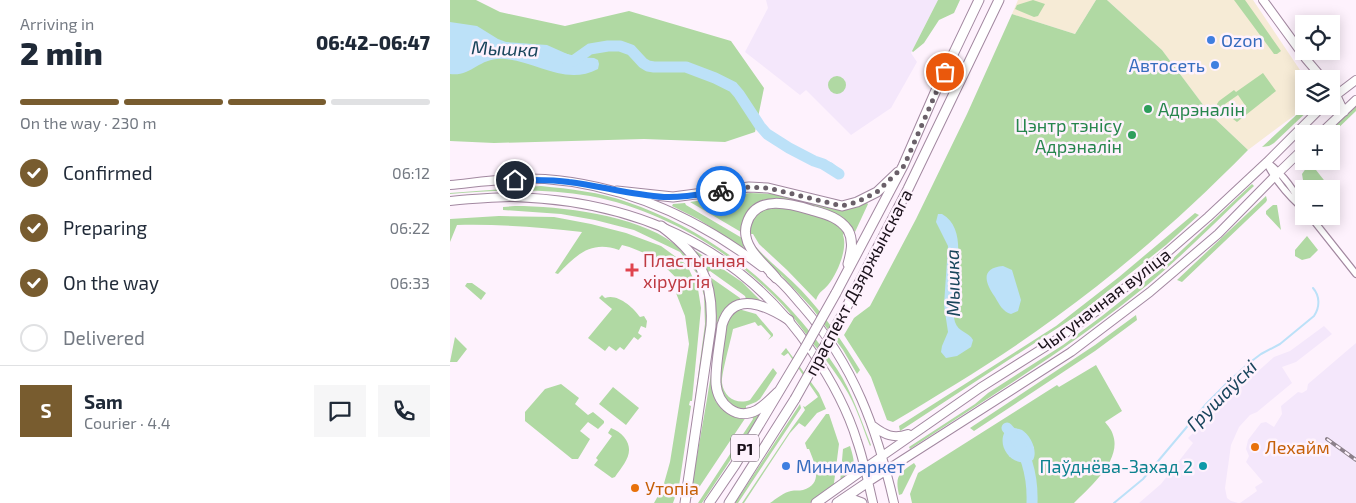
<!DOCTYPE html>
<meta charset="utf-8">
<style>
:root{--surface:#fff;--page:#f6f6f7;--text:#1f2937;--muted:#747a83;--line:#e0e1e3;--accent:#785c2f}
body{margin:0;font-family:"Exo 2",sans-serif;background:var(--page);color:var(--text);height:100vh;display:flex;flex-direction:column;font-size:19px;white-space:nowrap}
*{box-sizing:border-box;margin:0}
p{font-size:16px;color:var(--muted)}
.icon{flex:none;width:28px;height:28px;fill:none;stroke:currentColor;stroke-width:2;stroke-linecap:round;stroke-linejoin:round}
.map{position:relative;flex:1;overflow:hidden}
.side{display:flex;flex-direction:column;background:var(--surface);width:450px}
.side>*{flex:none}
.controls{position:absolute;left:845px;top:15px;display:grid;gap:10px}
.controls a{display:grid;place-items:center;width:45px;height:45px;border-radius:0px;background:var(--surface);box-shadow:0 2px 12px #0003;font-size:25px}
.pin{position:absolute;display:grid;place-items:center;width:42px;height:42px;color:#fff;margin:-21px;border:2px solid #fff;border-radius:50%;box-shadow:0 1px 5px #0007}
.courier{position:absolute;display:grid;place-items:center;width:50px;height:50px;margin:-25px;border:4px solid #1a73e8;border-radius:50%;background:#fff;color:#222;box-shadow:0 1px 6px #0007}
.head em{font-style:normal;font-weight:800}
.head div{display:flex;flex-direction:column-reverse}
.head{display:flex;align-items:center;justify-content:space-between;height:85px;padding:0 20px}
h1{font-size:32px;font-weight:800;line-height:38px}
.bar{display:grid;grid-template-columns:repeat(4,1fr);gap:8px 5px;align-content:center;height:60px;padding:0 20px}
.bar i{height:6px;border-radius:4px;background:var(--line)}
.bar .on{background:var(--accent)}
.bar p{grid-column:span 4}
.line{display:flex;align-items:center;gap:12px;padding:0 20px;border-top:1px solid var(--line)}
.line div{flex:1}
.round{display:grid;place-items:center;flex:none;width:52px;height:52px;border-radius:0px;background:var(--page)}
ol{padding:0 20px;list-style:none}
li{display:flex;align-items:center;gap:15px;height:55px}
li p{margin-inline-start:auto}
li .icon{padding:5px;border-radius:50%;background:var(--accent);color:#fff;stroke-width:4}
li:last-child{color:var(--muted)}
li i{width:28px;height:28px;border:2px solid var(--line);border-radius:50%}
main{display:flex;flex:1;min-height:0}
.map>svg:first-child{display:block}
</style>
<main>
<section class="side">
<div class="head"><div><h1>2 min</h1><p>Arriving in</p></div><em>06:42–06:47</em></div>
<div class="bar"><i class="on"></i><i class="on"></i><i class="on"></i><i></i><p>On the way · 230 m</p></div>
<ol>
<li><svg class="icon" aria-label="check" viewBox="0 0 24 24"><path d="M5 12l5 5 9-10"/></svg>Confirmed<p>06:12</p></li>
<li><svg class="icon" aria-label="check" viewBox="0 0 24 24"><path d="M5 12l5 5 9-10"/></svg>Preparing<p>06:22</p></li>
<li><svg class="icon" aria-label="check" viewBox="0 0 24 24"><path d="M5 12l5 5 9-10"/></svg>On the way<p>06:33</p></li>
<li><i></i>Delivered</li>
</ol>
<div class="line" style="height:90px"><b class="round" style="background:var(--accent);color:#fff">S</b><div><b>Sam</b><p>Courier · 4.4</p></div><a class="round"><svg class="icon" aria-label="chat" viewBox="0 0 24 24"><path d="M4 5h16v11H9l-5 4z"/></svg></a><a class="round"><svg class="icon" aria-label="phone" viewBox="0 0 24 24"><path d="M5 4h4l2 5-3 2q2 4 5 5l2-3 5 2v4C11 20 4 13 5 4z"/></svg></a></div>
</section>
<div class="map">
<svg width="906" height="503" viewBox="0 0 906 503">
<rect width="100%" height="100%" fill="#fef2fd"/>
<path fill="#f6ebd6" d="M568,0h78l-21,34 -63,-20z
M657,0h146l53,79h-2v27h3l-59,44 -38,-36 -48,-64z"/>
<path fill="#f4e7fb" d="M316,0h172l-27,53 6,9 -26,46 -40,27 -45,-45 -6,5 -55,-43 23,-44z
M874,326l8,8 -36,28 -14,5 10,16 -35,29 -7,3 -11,12 -8,18 -6,43 2,10 4,3 7,2h-99l22,-19 32,-41 -5,-5 48,-47 38,-34 16,-6z
M906,343v160h-116l17,-12 -2,-4 8,-5 -17,-20 3,-6 -3,-7 2,-9 13,-17 5,-1 8,5 8,-13 -1,-8 17,-14 4,1 5,-3 1,-6z"/>
<path fill="#b0d9a3" fill-rule="evenodd" d="M0,0h26l24,12 65,14 64,-15 102,30 33,47 -9,44 -30,10 -81,-3 -150,4 -44,-2z
M488,0h22l-6,13 -15,7 -15,23 -11,9 -1,-1z
M583,0l12,4 -7,12 -4,1 -19,-8 2,-4z
M646,0h11l55,50 48,64 38,36c-60,61 -123,117 -192,167 -51,38 -108,72 -163,105l-6,-2 -16,-43 -27,-42 10,-17 16,-12 46,-87 51,-105 45,-100 63,20z
M784,0h11l36,51 -4,3h-3z
M813,73l13,18 -39,31 -4,-3 14,-11 -9,-13 -13,9 1,3 -6,6 -3,-9 2,-3 15,-11 2,2z
M378 85a9 9 0 1 1 18 0a9 9 0 1 1-18 0Z
M906,105v6l-25,24 -5,-1z
M856,106h7l-39,37 -5,3 -7,1z
M861,161h14l-9,9 11,14 -5,5h-12l-7,-9 -1,-6z
M802,184l2,2c-39,36 -76,75 -118,108 -71,57 -150,105 -226,155l-1,-2 66,-43 13,-11 75,-48 39,-29 65,-52z
M91,186c29,3 59,6 86,16 88,30 159,89 210,167 15,23 24,51 34,76l-1,1c-7,-18 -13,-37 -22,-53 -10,-17 -21,-32 -33,-47 -12,-16 -24,-33 -38,-47 -49,-50 -118,-90 -187,-103 -46,-8 -93,-6 -140,-2v-1z
M300,193l24,1 69,16 24,-7 1,1 -13,28 -6,-8 -56,-23c-25,-5 -50,2 -52,31l-51,-30z
M816,196l1,4 -1,2 -84,80 -5,-2z
M235,203l1,2 56,33 2,11 -46,-30 -26,-13 1,-2z
M823,205h4l4,25 -15,-16v-3z
M65,206c45,0 121,9 158,37 11,9 19,19 28,31l-3,1 -18,-23 -46,-22 -39,-10 -34,-6 -58,-4v-3z
M328,206l30,7 27,9 10,10 -2,3c5,14 -6,39 -15,50 -6,7 -8,5 -12,15l-29,-30 -28,-26 -6,-10h-5c6,-21 8,-24 30,-28z
M745,213l4,2 -33,30 -87,69 -179,117 -1,-5 157,-100 63,-49z
M49,216l55,1 37,7 35,9 35,13 26,19 11,24 3,19 -9,93h-2l-1,4 2,1 -12,80 -6,17h-19l9,-16 7,-25 19,-118 -4,-28 -9,-23v-7l4,-4c-16,-18 -34,-31 -58,-37l-3,5c-28,-10 -43,5 -61,24l-3,-1 27,-41c-42,-5 -83,-8 -125,-7l-7,17v-23z
M857,236l11,14 -8,8 -8,2 -7,-4v-6z
M299,238c14,20 35,34 52,52 23,24 42,52 59,80l-3,4 -14,-24 -31,-42 -31,-33 -23,-21z
M246,251l46,31 20,20 -6,-3h-10l-1,-3 -35,-25 -2,1 -3,-6 -11,-13z
M260,277l30,21v2c-10,3 -18,11 -22,21 -5,15 -9,68 -2,81 7,11 19,15 30,15l-54,81h-3c7,-33 12,-66 18,-99 6,-38 16,-83 3,-122z
M250,281h2l5,20 1,23 -25,165 22,-165 -1,-28z
M17,283h5l14,10 -5,7 -16,-14z
M152,295l3,3c12,-5 28,9 35,19l4,-1 3,5 -1,7 -5,-2 -3,7 4,3 -4,4 -4,-3 -10,13 -4,-3 -4,4 -7,-5 -4,5 -17,-13 24,-29 -13,-11z
M291,308l1,2 14,4 17,20v2l-5,4 3,-4 -10,-11 -3,1 -3,-4 -22,7c-2,11 -12,46 -11,54 2,15 15,22 28,17l23,-32 4,5 -17,26 -4,3 -10,4v3c-14,2 -26,-11 -27,-23 -1,-11 3,-44 5,-56 1,-6 5,-12 8,-17z
M686,315l1,5 -42,31 -121,80 -4,-3 125,-83z
M5,337l12,12 -10,13h-7z
M336,348l33,45 7,16 -9,4 -12,14 -6,-4 -9,10 -46,70h-2l50,-75 13,-18 -2,-4 2,1 13,-10 -30,-44 -4,3 -3,-2z
M646,365l26,46 -17,11c3,4 7,8 8,13 9,25 -23,52 -39,68h-162l-2,-9 8,-21 139,-88 2,2zM575,433l9,15 -15,13 -10,-5z
M111,384l18,14 -4,6 13,11 5,-3 11,9v2l-6,6 -10,-7 -8,9 10,8 -12,20h-6l-47,-38v-9l20,-23z
M163,387l26,21 -13,17 -27,-21z
M350,404l1,4 -63,95h-3z
M308,414l1,3 -57,86h-4l55,-84 -1,-4z
M376,414h3l10,30 -5,39 1,2 -25,18h-40c6,-4 14,-11 21,-12 4,-1 8,0 12,-1 21,-6 12,-26 6,-41h-2l-2,-6z
M161,428c5,2 10,5 13,9 12,15 0,27 -9,40l-3,1 -18,-13 4,-5 -2,-2 16,-22 -4,-3z
M400,446c6,19 6,24 -10,37l3,-34z
M464,463l2,3 -14,28 -3,1c-4,-19 -1,-21 15,-32z"/>
<path fill="#bce1f8" d="M0,22l27,4 21,13 8,3 41,3 27,12 20,1 4,2 1,4 -1,5c-32,17 -61,-7 -93,-10 -25,-3 -33,18 -55,15z
M365,160c17,4 13,-3 26,11l-2,4c-9,-1 -20,-6 -26,-13z
M488,214h4c33,19 4,77 13,108 3,10 14,10 18,18l-2,7 -14,9 -11,2 -5,-6 1,-6 6,-14 -4,-27 4,-59 -12,-24z
M553,266l9,4 9,30 -3,11 -7,3c-8,-2 -12,-10 -16,-17 -10,-14 -15,-29 8,-31z
M560,426c4,3 8,2 12,4 9,6 16,21 11,30 -21,11 -42,-19 -23,-34z"/>
<g fill="none" stroke-linecap="round" stroke-linejoin="round">
<path stroke="#bce1f8" stroke-width="2" d="M664,503l29,-24 64,-76 20,-20 22,-20 12,-9 19,-10 34,-28c6,-9 6,-20 -1,-28"/>
<path stroke="#bce1f8" stroke-width="11" d="M115,59l8,2 17,-12 18,-3h12l11,4 12,13 5,3 6,1h32l29,11 18,9 6,7 21,32 7,8 22,14 25,13 9,3 16,10
M557,428c19,20 26,48 25,75"/>
<g stroke="#a288a0" stroke-width="8">
<path id="minor" d="M817,162c17,13 27,28 37,47
M817,164c9,17 20,30 33,42
M860,216l46,58"/>
</g>
<g stroke="#a288a0" stroke-width="10">
<path id="secondary" d="M813,0l43,59 17,20
M881,88l5,7 8,17
M881,99l25,-19
M870,134l36,-34
M0,185c31,-3 64,-8 95,-6 81,6 154,40 217,88
M0,201c21,-2 43,-4 64,-4 123,4 226,50 297,153 19,28 36,58 46,91 7,20 11,41 16,62
M321,274c13,9 22,22 32,33 51,58 74,122 91,196
M423,426c12,9 20,13 35,8
M415,468l115,-80 76,-48 42,-30 57,-47 53,-46 59,-55 56,-56
M418,482l203,-130 79,-60 68,-58 56,-57 30,-29"/>
</g>
<g stroke="#a288a0" stroke-width="11">
<path id="primary" d="M167,191l56,6 76,-10 19,1 74,18 15,-4 20,-10 21,-20
M211,226c37,28 53,52 50,100l-26,177
M326,278c-8,-10 -19,-19 -25,-29 -5,-8 -7,-18 -4,-26 9,-29 44,-19 64,-13 14,4 28,7 37,20 6,11 3,23 0,34
M386,293l67,-127 34,-78 42,-88
M395,310l63,-121 91,-189
M328,392c-6,6 -13,13 -21,18 -20,11 -39,-5 -41,-26 -1,-19 4,-40 6,-59 11,-36 45,-19 67,-5
M390,501l14,-1 8,3
M259,503l26,-38 70,-117
M279,503l66,-104
M366,503l49,-35
M387,503l31,-21"/>
</g>
<use href="#minor" stroke="#fff" stroke-width="5.5"/>
<use href="#secondary" stroke="#fff" stroke-width="8"/>
<use href="#primary" stroke="#fff" stroke-width="9"/>
<g stroke="#8b808a" stroke-width="4">
<path id="rail" d="M877,439l29,21"/>
</g>
<use href="#rail" stroke="#fef2fd" stroke-width="2" stroke-dasharray="5.5" stroke-linecap="butt"/>
<g stroke="#a288a0" stroke-width="11" stroke-linecap="butt">
<path id="primary-bridge" d="M355,348l31,-55
M345,399l50,-89"/>
</g>
<use href="#primary-bridge" stroke="#fff" stroke-width="9"/>
</g>
<g fill="none" stroke-linecap="round" stroke-linejoin="round">
<path stroke="#6a6069" stroke-width="5" stroke-dasharray="0 9" d="M271,191l28,-4 19,1 74,18 15,-4 20,-10 27,-26 41,-94"/>
<path stroke="#1a73e8" stroke-width="6" d="M65,180c18,0 36,-1 54,2 32,4 63,13 95,15 19,1 38,-3 57,-6"/>
</g>
<g fill="#3f7fe0" stroke="#fef2fd" stroke-width="2">
<circle cx="761" cy="40" r="5"/>
<circle cx="765" cy="65" r="5"/>
<circle cx="336" cy="466" r="5"/>
</g>
<g fill="#2e9e5b" stroke="#fef2fd" stroke-width="2">
<circle cx="698" cy="109" r="5"/>
<circle cx="682" cy="135" r="5"/>
</g>
<path fill="#e0444e" stroke="#fef2fd" stroke-width="2" d="M179.5 262.5h5v5h5v5h-5v5h-5v-5h-5v-5h5z"/>
<g fill="#e8710a" stroke="#fef2fd" stroke-width="2">
<circle cx="805" cy="447" r="5"/>
<circle cx="185" cy="488" r="5"/>
</g>
<circle fill="#0f9aa8" stroke="#fef2fd" stroke-width="2" cx="753" cy="466" r="5"/>
<g text-anchor="middle" dominant-baseline="central" stroke-width="5" stroke-linejoin="round" paint-order="stroke">
<rect fill="#fef2fd" stroke="#5e545e" stroke-width="1" x="281" y="434.5" width="28" height="27" rx="4"/>
<g font-size="16" font-weight="bold" fill="#1a111a">
<text x="295" y="448">Р1</text>
</g>
<g font-size="18" fill="#366cbe" stroke="#fef2fd" text-anchor="start">
<text x="771" y="40">Ozon</text>
<text x="755" y="65" text-anchor="end">Автосеть</text>
<text x="346" y="466">Минимаркет</text>
</g>
<g font-size="18" fill="#27864d" stroke="#fef2fd" text-anchor="start">
<text x="708" y="109">Адрэналін</text>
<text x="672" y="125" text-anchor="end">Цэнтр тэнісу<tspan x="672" dy="21">Адрэналін</tspan></text>
</g>
<g font-size="18" fill="#be3a42" stroke="#fef2fd" text-anchor="start">
<text x="193" y="260">Пластычная<tspan x="193" dy="21">хірургія</tspan></text>
</g>
<g font-size="18" fill="#1a111a" stroke="#fef2fd">
<text transform="translate(408 282) rotate(-62)">праспект Дзяржынскага</text>
<text transform="translate(654 300) rotate(-37)">Чыгуначная вуліца</text>
</g>
<g font-size="18" fill="#c56008" stroke="#fef2fd" text-anchor="start">
<text x="815" y="447">Лехайм</text>
<text x="195" y="488">Утопiа</text>
</g>
<g font-size="18" fill="#0d838f" stroke="#fef2fd" text-anchor="end">
<text x="743" y="466">Паўднёва-Захад 2</text>
</g>
<g font-size="19" font-style="italic" fill="#19455c" stroke="#fef2fd">
<text transform="translate(55 48) rotate(2)">Мышка</text>
<text transform="translate(502 283) rotate(-91)">Мышка</text>
<text transform="translate(771 395) rotate(-45)">Грушаўскі</text>
</g>
</g>
</svg>
<div class="controls">
<a><svg class="icon" aria-label="locate" viewBox="0 0 24 24"><circle cx="12" cy="12" r="6"/><path d="M12 2v4M12 18v4M2 12h4M18 12h4"/></svg></a>
<a><svg class="icon" aria-label="layers" viewBox="0 0 24 24"><path d="M12 4l9 5-9 5-9-5zM3 14l9 5 9-5"/></svg></a>
<a>+</a>
<a>−</a>
</div>
<div class="pin" style="left:495px;top:72px;background:#ea580c"><svg class="icon" aria-label="bag" viewBox="0 0 24 24"><path d="M5 8h14l-1 12H6zM9 8a3 3 0 0 1 6 0"/></svg></div>
<div class="pin" style="left:65px;top:180px;background:#1f2937"><svg class="icon" aria-label="home" viewBox="0 0 24 24"><path d="M3 11l9-7 9 7M6 9v11h12V9"/></svg></div>
<div class="courier" style="left:271px;top:191px"><svg class="icon" aria-label="bike" viewBox="0 0 24 24"><circle cx="6" cy="16" r="4"/><circle cx="18" cy="16" r="4"/><path d="M6 16l4-8h5l3 8M10 8l3 8H6M13 5h3"/></svg></div>
</div>
</main>
